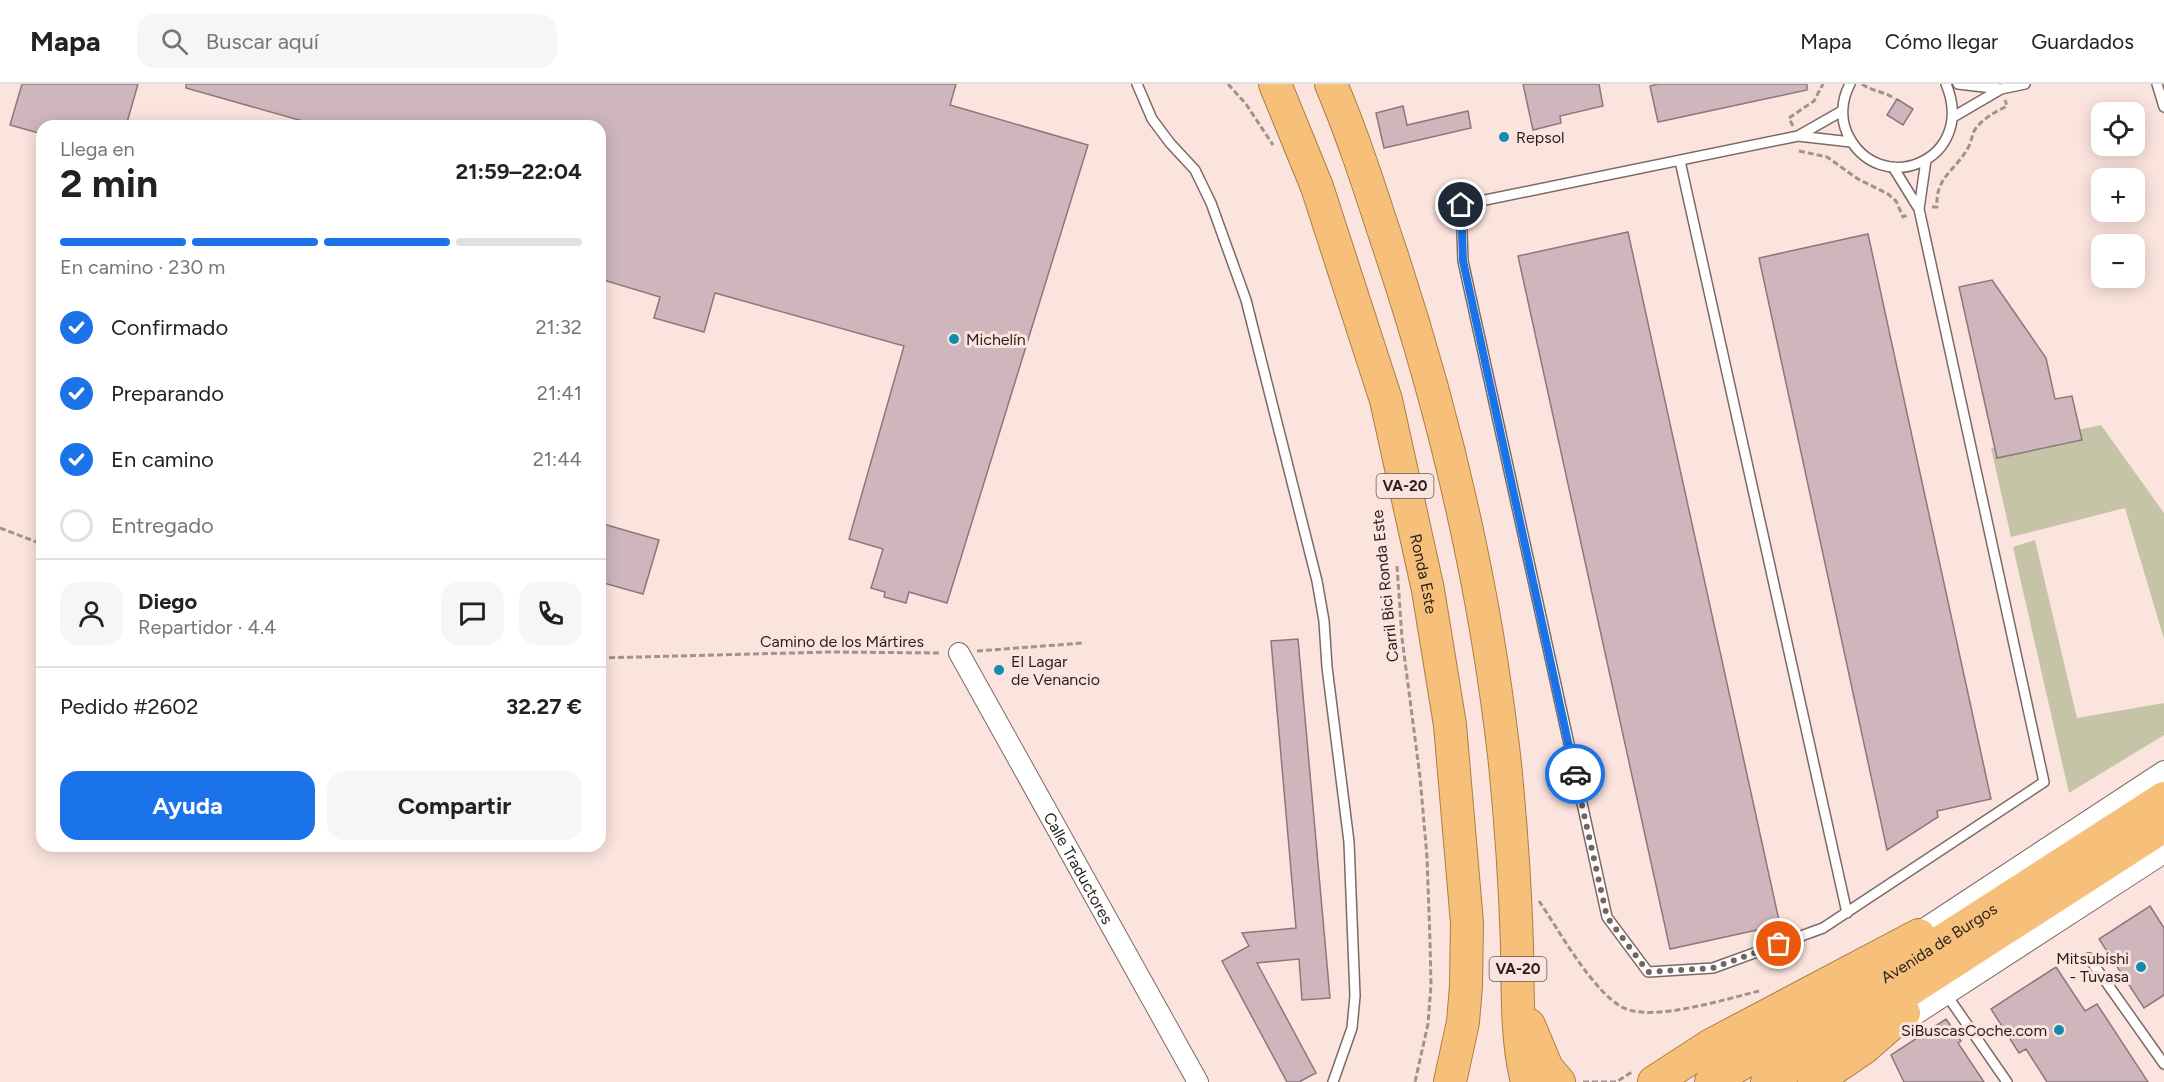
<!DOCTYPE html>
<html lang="es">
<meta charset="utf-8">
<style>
:root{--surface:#fff;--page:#f6f6f6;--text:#222;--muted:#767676;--line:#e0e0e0;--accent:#1a73e8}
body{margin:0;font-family:Figtree,sans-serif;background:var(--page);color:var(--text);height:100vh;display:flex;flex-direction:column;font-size:22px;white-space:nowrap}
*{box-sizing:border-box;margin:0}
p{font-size:20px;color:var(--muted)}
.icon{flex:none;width:33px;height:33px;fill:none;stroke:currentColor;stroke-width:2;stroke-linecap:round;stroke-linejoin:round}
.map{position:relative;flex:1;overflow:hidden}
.side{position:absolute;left:36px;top:36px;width:570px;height:732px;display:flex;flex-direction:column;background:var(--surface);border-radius:18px;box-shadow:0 3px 15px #0003}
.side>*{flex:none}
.tools{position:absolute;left:2091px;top:18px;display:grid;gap:12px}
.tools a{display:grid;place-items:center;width:54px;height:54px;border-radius:12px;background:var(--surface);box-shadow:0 3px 15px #0003;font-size:30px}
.pin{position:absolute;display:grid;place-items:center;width:51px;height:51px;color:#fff;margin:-26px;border:3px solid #fff;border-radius:50%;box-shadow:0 2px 6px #0007}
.courier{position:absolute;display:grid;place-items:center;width:60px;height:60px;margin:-30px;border:4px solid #1a73e8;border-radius:50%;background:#fff;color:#222;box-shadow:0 2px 8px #0007}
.headline em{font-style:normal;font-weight:700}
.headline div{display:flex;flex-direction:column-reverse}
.headline{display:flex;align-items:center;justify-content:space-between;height:102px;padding:0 24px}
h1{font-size:39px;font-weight:700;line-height:45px}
.bar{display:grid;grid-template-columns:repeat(4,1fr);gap:9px 6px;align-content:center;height:72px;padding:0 24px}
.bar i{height:8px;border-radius:4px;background:var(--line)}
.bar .on{background:var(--accent)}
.bar p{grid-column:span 4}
.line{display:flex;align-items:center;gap:15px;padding:0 24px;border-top:2px solid var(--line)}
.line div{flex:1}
.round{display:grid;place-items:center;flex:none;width:63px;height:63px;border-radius:18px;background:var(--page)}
ol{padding:0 24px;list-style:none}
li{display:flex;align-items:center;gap:18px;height:66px}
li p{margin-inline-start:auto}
li .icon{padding:6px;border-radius:50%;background:var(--accent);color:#fff;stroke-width:4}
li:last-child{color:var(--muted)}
li i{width:33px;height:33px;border:3px solid var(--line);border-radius:50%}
.primary-button{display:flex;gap:12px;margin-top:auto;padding:12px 24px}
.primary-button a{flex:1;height:69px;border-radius:18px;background:var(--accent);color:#fff;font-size:24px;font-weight:700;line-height:69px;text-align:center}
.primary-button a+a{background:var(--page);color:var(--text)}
header{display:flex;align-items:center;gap:36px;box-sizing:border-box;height:84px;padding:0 30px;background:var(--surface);border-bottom:2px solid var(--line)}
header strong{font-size:28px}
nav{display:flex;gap:33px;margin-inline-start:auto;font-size:21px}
.search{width:420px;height:54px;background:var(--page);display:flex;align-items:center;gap:15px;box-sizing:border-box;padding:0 21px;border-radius:18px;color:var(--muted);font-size:22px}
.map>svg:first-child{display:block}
</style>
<header>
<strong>Mapa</strong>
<div class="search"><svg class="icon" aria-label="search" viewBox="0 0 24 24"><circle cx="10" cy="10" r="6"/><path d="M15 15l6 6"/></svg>Buscar aquí</div>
<nav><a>Mapa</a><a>Cómo llegar</a><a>Guardados</a></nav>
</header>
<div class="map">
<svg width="2164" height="998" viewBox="0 0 2164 998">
<rect width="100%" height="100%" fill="#fce4de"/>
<path fill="#c5c4a7" d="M2101,341l63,88v126l-39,-131 -114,29 -20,-89z
M2035,456l42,178 87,-15v32l-95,58 -56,-246z"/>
<path fill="#ceb6bc" stroke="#8d777c" stroke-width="1.5" d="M22,0h116l-12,42h-84v8l-32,-9z
M186,0h770l-6,21 138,40 -141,458 -38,-11 -3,11 -22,-6 1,-5 -14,-4 12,-39 -34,-10 55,-193 -189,-53 -11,39 -50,-14 6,-21 -60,-18v-153h-280l-134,-38z
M1523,0h76l4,22 -43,10 1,7 -28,7z
M1658,0h149v6l-149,32 -8,-36z
M1897,15l16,10 -10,16 -16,-10z
M1403,22l4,19 61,-14 3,17 -87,20 -8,-35z
M1628,148l152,693 -110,24 -152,-693z
M1868,150l123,565 -54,12 1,6 -51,33 -128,-592z
M1992,196l54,78 9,41 17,-3 10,44 -85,18 -38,-171z
M600,439l59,17 -16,54 -43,-12z
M1298,555l32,359 -28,2 -3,-41 -42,4 59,110 -17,9h-12l-65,-121 27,-15 -7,-13 54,-5 -25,-287z
M2150,822l14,22v67l-20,13 -45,-69z
M2056,883l29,44 12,-7 51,78h-101l-21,-33 -7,4 -28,-44z
M1946,935l15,22 -3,2 26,39h-80l-13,-27z"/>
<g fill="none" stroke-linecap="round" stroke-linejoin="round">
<g stroke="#7d6963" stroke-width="12">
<path id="service" d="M1137,0l15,35 18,24 25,27 16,33 35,97 71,281 7,40 3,46 22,175 6,154 -3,32 -19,54
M1850,0c-8,15 -10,33 -3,49 31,67 131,28 99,-49
M1958,0l43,5
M2157,0l7,23
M1842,27l-44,25 -337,69 2,56 144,656 41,55 65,-4 110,-40 221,-146 -125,-573 -26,-42
M1953,33l48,-28 24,-5
M1798,52l53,6
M1680,77l167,752
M1919,125l7,-49
M2089,874l75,106
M1946,910l61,88"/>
</g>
<g stroke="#7d6963" stroke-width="22">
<g id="minor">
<path id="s1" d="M959,569l239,429"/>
<path d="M1910,854l254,-167"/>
<path d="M1899,941l265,-172"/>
</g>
</g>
<g stroke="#ac7d43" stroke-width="34">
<g id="trunk">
<path id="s2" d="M1275,0l42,103 69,213 42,190 22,135 17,198 -1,63 -3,36 -13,60"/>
<path d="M1331,0c20,47 36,96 52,145 59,173 102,353 122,535 6,60 10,120 12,180 1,44 -1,95 10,138"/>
<path d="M1529,941l18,43 12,14"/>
<path d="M1654,998l57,-37 208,-110"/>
<path id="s3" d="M1711,998l200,-121 253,-163"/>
<path d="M1767,998l397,-256"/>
<path d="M1814,998l50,-34 40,-35"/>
</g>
</g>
<path stroke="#a2918c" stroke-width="3" stroke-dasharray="6 3" stroke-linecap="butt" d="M1228,0l18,20 27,41
M1862,0c11,8 22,7 33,15
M1793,42l-4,-8 25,-17 9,-17
M1799,67l28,6 31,22 30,15 8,7 7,16 6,-3
M1932,123h5c-2,-31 20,-37 32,-61 3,-6 3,-13 7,-18 8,-10 19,-16 31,-22l-2,-6
M0,444l42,16
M1397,482l5,72 18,139 7,80 3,84 1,44 -3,39 -13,58
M977,567l106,-8
M600,574l229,-6 112,1
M1539,817c20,29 54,92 85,107 29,14 102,-9 135,-17
M1583,998h33l16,-10"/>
<use href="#service" stroke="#fff" stroke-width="9"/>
<use href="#minor" stroke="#fff" stroke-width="20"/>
<use href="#trunk" stroke="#f6c07a" stroke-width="32"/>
</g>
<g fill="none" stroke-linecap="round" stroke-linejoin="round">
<path stroke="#726460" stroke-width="6" stroke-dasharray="0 10.8" d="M1575,690l32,143 41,55 65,-4 66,-24"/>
<path stroke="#1a73e8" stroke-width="8" d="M1461,121l2,56 112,513"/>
</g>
<g fill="#148bae" stroke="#fce4de" stroke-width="2">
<circle cx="1504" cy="53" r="6"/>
<circle cx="954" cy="255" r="6"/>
<circle cx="999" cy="586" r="6"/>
<circle cx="2141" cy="883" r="6"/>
<circle cx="2059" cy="946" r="6"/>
</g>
<g text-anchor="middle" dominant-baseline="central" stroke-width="6" stroke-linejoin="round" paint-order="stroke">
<g fill="#fce4de" stroke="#675a56" stroke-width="1.5">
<rect x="1376.5" y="390" width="57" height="24" rx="4.5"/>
<rect x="1489.5" y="873" width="57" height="24" rx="4.5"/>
</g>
<g font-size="15" font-weight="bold" fill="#271f1c">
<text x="1405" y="402">VA-20</text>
<text x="1518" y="885">VA-20</text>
</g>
<g font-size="16" fill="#271f1c" stroke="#fce4de" text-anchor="start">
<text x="1516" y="53">Repsol</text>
<text x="966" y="255">Michelín</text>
<text x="1011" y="577">El Lagar<tspan x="1011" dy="18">de Venancio</tspan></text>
<text x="2129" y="874" text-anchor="end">Mitsubishi<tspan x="2129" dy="18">- Tuvasa</tspan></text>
<text x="2047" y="946" text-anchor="end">SiBuscasCoche.com</text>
</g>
<g font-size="16" fill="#271f1c" stroke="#fce4de">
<text stroke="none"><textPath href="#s2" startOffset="513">Ronda Este</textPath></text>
<text transform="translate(1385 502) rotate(-96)">Carril Bici Ronda Este</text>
<text x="842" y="557">Camino de los Mártires</text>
<text stroke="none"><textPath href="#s1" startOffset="246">Calle Traductores</textPath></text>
<text stroke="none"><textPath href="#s3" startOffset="267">Avenida de Burgos</textPath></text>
</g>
</g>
</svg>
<div class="tools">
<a><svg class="icon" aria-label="locate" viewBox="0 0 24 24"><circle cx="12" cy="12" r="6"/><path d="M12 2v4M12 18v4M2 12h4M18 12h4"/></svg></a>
<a>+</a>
<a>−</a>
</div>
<div class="pin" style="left:1779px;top:860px;background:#ea580c"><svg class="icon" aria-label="bag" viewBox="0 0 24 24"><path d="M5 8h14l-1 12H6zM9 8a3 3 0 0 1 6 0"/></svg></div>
<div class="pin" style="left:1461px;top:121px;background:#1f2937"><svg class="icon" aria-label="home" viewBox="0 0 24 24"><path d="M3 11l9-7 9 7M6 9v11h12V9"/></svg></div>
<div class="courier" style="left:1575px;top:690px"><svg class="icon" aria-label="car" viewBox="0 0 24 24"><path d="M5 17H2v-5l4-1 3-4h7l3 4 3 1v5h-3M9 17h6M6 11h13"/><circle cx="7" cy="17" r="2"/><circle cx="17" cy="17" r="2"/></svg></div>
<section class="side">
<div class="headline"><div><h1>2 min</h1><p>Llega en</p></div><em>21:59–22:04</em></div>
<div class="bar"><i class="on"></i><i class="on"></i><i class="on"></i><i></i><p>En camino · 230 m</p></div>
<ol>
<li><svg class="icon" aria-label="check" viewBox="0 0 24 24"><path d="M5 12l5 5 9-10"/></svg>Confirmado<p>21:32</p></li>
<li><svg class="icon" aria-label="check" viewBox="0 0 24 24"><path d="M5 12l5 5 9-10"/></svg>Preparando<p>21:41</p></li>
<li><svg class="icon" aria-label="check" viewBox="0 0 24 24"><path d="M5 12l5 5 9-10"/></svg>En camino<p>21:44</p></li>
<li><i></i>Entregado</li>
</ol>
<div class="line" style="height:108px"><a class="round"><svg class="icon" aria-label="person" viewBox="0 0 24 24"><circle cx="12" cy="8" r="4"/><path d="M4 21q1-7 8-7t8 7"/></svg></a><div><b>Diego</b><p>Repartidor · 4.4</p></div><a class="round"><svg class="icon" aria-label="chat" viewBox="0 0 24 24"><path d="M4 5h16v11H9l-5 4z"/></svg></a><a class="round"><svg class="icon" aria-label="phone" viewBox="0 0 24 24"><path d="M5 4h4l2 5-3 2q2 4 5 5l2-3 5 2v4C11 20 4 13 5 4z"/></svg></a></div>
<div class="line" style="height:78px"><div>Pedido #2602</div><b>32.27 €</b></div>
<div class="primary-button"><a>Ayuda</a><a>Compartir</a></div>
</section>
</div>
